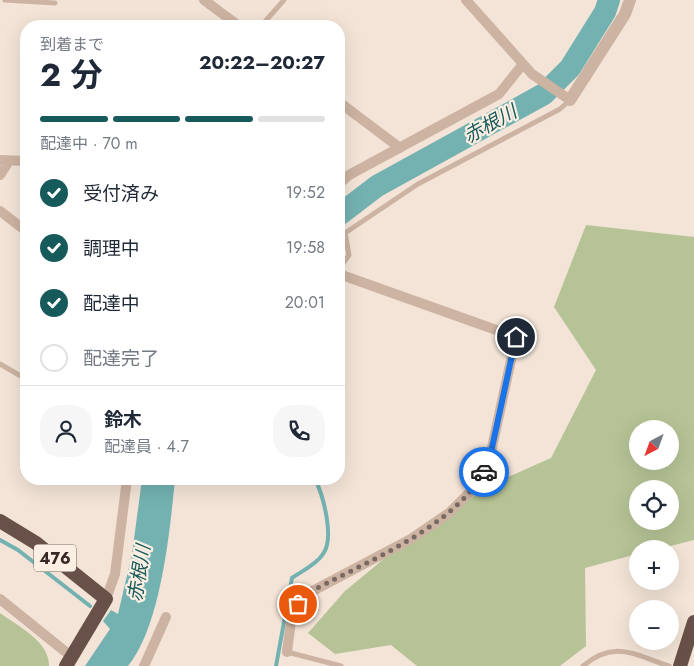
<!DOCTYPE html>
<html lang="ja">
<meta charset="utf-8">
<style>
:root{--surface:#fff;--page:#f6f6f7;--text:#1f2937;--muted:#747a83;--line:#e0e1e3;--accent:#175a5b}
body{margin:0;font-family:Jost,"Noto Sans JP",sans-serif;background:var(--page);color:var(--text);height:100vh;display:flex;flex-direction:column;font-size:19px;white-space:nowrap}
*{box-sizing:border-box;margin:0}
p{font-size:16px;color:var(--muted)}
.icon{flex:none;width:28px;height:28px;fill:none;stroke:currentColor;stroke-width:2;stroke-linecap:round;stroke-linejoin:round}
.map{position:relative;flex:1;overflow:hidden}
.sheet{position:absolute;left:20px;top:20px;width:325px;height:465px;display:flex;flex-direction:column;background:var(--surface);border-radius:20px;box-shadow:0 5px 20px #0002}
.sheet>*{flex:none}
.needle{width:32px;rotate:221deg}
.buttons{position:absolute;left:629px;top:420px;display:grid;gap:10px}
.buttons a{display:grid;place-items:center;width:50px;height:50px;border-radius:50%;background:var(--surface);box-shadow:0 5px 20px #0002;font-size:25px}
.pin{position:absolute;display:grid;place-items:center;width:42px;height:42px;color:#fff;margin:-21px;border:2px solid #fff;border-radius:50%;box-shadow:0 1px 5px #0007}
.courier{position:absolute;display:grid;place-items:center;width:50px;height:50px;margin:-25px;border:4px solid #1a73e8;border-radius:50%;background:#fff;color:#222;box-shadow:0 1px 6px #0007}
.head em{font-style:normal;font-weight:700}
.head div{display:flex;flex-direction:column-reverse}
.head{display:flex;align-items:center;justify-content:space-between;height:85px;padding:0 20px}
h1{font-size:32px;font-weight:700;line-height:38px}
.bar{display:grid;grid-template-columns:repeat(4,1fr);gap:8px 5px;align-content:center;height:60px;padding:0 20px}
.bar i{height:6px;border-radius:4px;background:var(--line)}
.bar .on{background:var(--accent)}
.bar p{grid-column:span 4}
.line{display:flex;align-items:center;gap:12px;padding:0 20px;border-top:1px solid var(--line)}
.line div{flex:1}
.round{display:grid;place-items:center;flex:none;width:52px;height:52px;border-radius:20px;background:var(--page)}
ol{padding:0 20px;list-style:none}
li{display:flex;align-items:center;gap:15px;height:55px}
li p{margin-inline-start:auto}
li .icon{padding:5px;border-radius:50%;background:var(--accent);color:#fff;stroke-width:4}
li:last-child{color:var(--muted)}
li i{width:28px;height:28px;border:2px solid var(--line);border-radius:50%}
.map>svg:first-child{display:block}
</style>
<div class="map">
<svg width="694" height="666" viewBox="0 0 694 666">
<rect width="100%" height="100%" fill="#f3e4d7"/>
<path fill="#b6c396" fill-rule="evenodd" d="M586,225l108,12v303l-35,9h-21l-1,5 -52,14 1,78 -26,20h-143l-26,-21 -56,9 -27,-21 37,-42 46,-38 99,-68 61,-27 45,-88 -42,-63zM638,429h32v32h-32zM638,489h32v32h-32z
M0,613c18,13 50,29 49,53h-49z"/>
<path fill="#74b2b2" d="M142,479h33c-5,51 -14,147 -47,187h-43l25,-37 -7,-8 8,-11 7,4 14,-60z"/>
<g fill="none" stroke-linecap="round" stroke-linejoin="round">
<path stroke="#74b2b2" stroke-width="4" d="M0,540l18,10 72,56
M276,666l16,-88c10,-7 25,-14 31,-24 12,-16 0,-59 -8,-75"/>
<path stroke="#74b2b2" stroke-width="22" d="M339,215l38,-29 167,-92 26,-26 35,-56 4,-12"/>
<path stroke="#ccb3a2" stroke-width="5" d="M5,0l50,3
M261,26l23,-26
M339,269l10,-14 -4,-22 73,-49 142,-75 10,-9
M0,364l26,15
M287,652l54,14
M583,666c32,-27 51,-11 86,0"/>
<path stroke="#ccb3a2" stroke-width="10" d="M204,0l35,26
M466,0l66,74 38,26
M339,102l61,46
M0,160l26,1
M0,175l9,-14
M339,184l10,-9 150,-81 24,-30
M0,211l26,20
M0,599l72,58
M106,599l9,-25 12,-95
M287,652l5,-39 13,-18 106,-56 38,-26 27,-27 12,-20 28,-129 -177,-63
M144,666l22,-49"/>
<path stroke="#ccb3a2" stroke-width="12" d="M570,100l55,-86 5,-14"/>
<path stroke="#685148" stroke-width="14" d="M0,521l36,22 70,56 -40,67
M680,666l14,-44"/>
</g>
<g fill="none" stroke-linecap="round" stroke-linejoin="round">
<path stroke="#786a63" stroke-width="5" stroke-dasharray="0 9" d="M298,604l7,-9c58,-33 145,-64 179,-123"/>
<path stroke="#1a73e8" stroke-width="6" d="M484,472l4,-6 28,-129"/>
</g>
<g text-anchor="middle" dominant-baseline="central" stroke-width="4.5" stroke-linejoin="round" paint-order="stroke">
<rect fill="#fbefe3" stroke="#71645e" stroke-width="1" x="34" y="544.5" width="42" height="27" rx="4"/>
<g font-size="16" font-weight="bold" fill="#362925">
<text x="55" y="558">476</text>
</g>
<g font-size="19" font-style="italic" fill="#175a5b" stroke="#fbefe3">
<text transform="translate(490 124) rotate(-29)">赤根川</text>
<text transform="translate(139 573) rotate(-81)">赤根川</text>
</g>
</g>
</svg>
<div class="buttons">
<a><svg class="needle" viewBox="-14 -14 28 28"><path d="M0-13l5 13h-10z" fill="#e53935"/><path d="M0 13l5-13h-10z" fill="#747a83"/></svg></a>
<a><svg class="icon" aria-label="locate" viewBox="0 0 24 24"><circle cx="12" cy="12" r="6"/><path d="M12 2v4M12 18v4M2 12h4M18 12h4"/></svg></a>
<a>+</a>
<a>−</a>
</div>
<div class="pin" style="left:298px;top:604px;background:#ea580c"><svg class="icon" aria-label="bag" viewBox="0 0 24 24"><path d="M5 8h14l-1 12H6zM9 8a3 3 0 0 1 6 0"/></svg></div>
<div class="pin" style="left:516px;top:337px;background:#1f2937"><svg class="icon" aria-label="home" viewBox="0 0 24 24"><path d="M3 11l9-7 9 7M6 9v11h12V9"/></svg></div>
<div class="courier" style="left:484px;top:472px"><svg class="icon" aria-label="car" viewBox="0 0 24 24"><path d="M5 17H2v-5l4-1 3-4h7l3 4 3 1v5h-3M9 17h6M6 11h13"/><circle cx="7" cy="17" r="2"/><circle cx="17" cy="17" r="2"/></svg></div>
<section class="sheet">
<div class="head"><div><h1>2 分</h1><p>到着まで</p></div><em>20:22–20:27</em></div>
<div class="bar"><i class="on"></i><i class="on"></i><i class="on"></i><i></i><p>配達中 · 70 m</p></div>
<ol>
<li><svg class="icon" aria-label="check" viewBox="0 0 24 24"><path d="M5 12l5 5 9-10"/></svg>受付済み<p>19:52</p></li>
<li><svg class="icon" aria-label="check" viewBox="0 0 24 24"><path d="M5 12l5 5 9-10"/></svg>調理中<p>19:58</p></li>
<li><svg class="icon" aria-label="check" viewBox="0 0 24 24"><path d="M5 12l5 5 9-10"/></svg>配達中<p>20:01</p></li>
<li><i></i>配達完了</li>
</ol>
<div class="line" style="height:90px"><a class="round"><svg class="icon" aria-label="person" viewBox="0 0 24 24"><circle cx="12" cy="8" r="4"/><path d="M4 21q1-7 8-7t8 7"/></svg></a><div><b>鈴木</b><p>配達員 · 4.7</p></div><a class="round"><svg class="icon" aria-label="phone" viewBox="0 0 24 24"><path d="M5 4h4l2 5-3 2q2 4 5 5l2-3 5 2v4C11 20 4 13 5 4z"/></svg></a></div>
</section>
</div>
